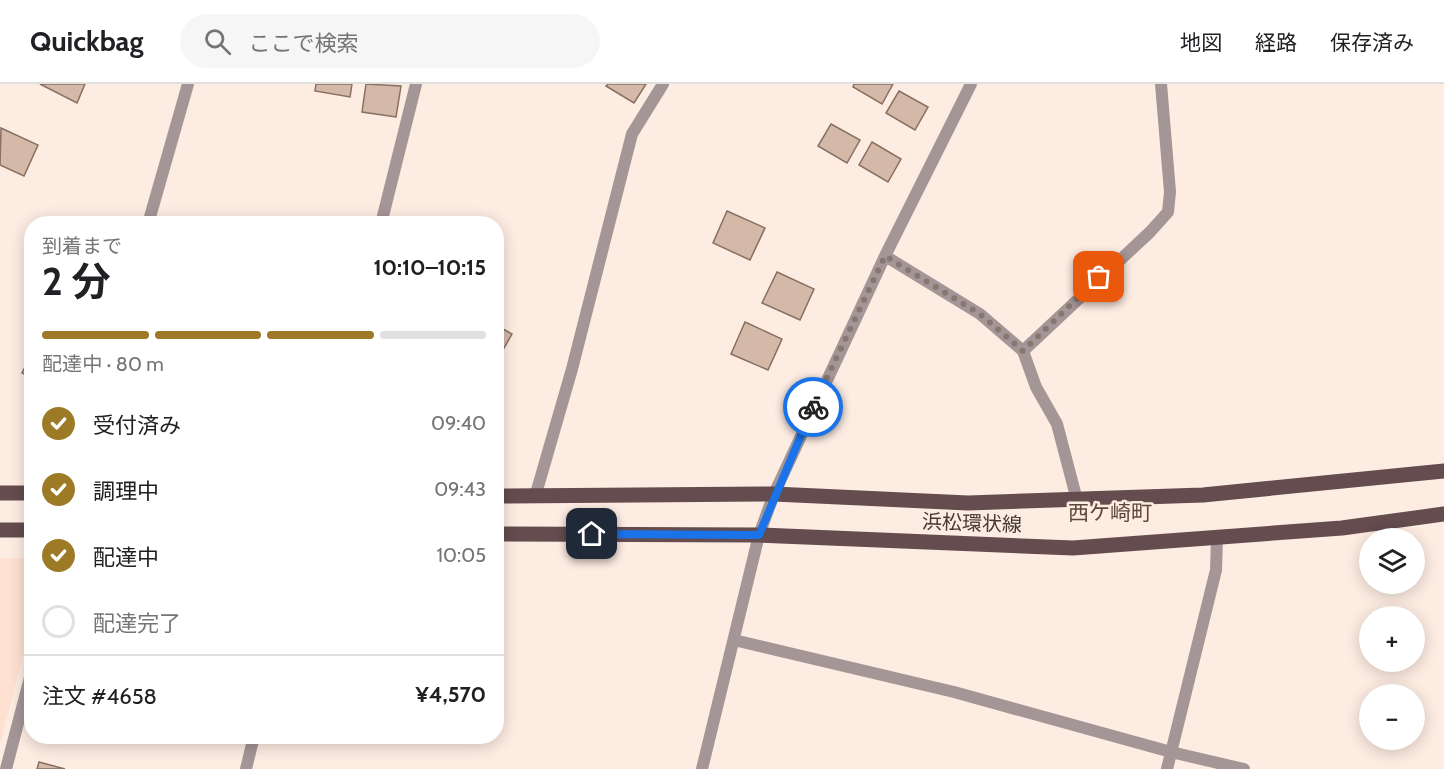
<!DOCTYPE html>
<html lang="ja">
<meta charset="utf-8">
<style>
:root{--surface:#fff;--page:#f6f6f6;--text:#202124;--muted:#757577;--line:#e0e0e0;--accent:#9d7b26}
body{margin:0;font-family:Cabin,"Noto Sans JP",sans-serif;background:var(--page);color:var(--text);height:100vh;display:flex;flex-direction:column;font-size:22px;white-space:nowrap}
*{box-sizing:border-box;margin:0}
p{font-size:20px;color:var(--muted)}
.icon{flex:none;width:33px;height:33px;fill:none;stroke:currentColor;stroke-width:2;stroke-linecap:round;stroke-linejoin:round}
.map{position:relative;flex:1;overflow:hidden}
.drawer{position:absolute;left:24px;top:132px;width:480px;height:528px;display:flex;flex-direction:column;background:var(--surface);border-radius:24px;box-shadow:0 3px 15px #0003}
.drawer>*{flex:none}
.tools{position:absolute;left:1359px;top:444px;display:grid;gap:12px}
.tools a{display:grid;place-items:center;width:66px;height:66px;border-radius:50%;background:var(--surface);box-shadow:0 3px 15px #0003;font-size:30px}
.pin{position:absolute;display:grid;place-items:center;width:51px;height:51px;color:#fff;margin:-26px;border-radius:12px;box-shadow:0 3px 9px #0006}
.courier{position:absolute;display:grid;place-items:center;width:60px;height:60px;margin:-30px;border:4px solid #1a73e8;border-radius:50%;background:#fff;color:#222;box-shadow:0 2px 8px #0007}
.headline em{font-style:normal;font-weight:700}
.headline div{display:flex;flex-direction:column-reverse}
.headline{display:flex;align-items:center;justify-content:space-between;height:102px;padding:0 18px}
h1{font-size:39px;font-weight:700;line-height:45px}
.bar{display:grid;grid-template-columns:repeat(4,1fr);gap:9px 6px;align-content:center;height:72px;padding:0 18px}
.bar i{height:8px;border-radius:4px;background:var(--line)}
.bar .on{background:var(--accent)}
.bar p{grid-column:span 4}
.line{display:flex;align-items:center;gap:15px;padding:0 18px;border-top:2px solid var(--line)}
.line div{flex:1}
ol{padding:0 18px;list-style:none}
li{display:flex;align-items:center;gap:18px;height:66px}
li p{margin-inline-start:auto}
li .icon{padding:6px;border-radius:50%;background:var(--accent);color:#fff;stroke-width:4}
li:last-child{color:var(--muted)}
li i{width:33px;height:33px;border:3px solid var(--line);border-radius:50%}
header{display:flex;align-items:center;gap:36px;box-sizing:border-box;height:84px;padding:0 30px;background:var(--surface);border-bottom:2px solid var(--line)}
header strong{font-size:28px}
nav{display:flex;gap:33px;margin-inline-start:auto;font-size:21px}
.search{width:420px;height:54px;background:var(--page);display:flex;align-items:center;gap:15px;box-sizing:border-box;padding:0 21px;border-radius:33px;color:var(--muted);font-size:22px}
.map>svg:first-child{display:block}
</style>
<header>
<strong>Quickbag</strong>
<div class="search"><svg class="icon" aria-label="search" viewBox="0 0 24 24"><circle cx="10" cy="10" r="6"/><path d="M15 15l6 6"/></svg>ここで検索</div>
<nav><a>地図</a><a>経路</a><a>保存済み</a></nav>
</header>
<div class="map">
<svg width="1444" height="685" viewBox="0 0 1444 685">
<rect width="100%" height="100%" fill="#fdece2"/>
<path fill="#fee1d0" d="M0,474h31l1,61 -32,126z"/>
<path fill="#d4b9a8" stroke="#886f60" stroke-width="1.5" d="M40,0h45l-8,19z
M316,0h36l-2,13 -35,-6z
M366,0l35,2 -5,31 -34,-5z
M608,0h38l-12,19 -28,-17z
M854,0h39l-11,20 -29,-17z
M899,7l29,16 -13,23 -29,-17z
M831,40l29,16 -13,23 -29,-17z
M1,44l37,17 -14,31 -24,-11z
M872,58l29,17 -13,23 -29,-17z
M727,127l38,17 -15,32 -37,-17z
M777,188l37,17 -14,31 -38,-17z
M745,238l37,17 -14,31 -37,-16z
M496,241l16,9 -13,23 -3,-2z
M32,269v25l-10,-5z
M39,678l26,7h-28z"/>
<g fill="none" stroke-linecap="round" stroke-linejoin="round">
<path stroke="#a49597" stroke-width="12" d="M148,140l40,-140
M381,140l35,-140
M885,172l95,58 43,37 13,36 21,37 20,76
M1023,267l127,-119 18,-20 2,-20 -9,-108
M535,413l37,-128 60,-235 31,-50
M734,556l220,52 217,60 73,17
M6,685l26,-99
M246,685l8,-33
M702,685l57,-234 15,-41 111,-238 86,-172
M1167,685l49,-199 1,-33"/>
<path stroke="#644c4f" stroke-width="15" d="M0,409h32
M496,412l278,-2 194,9 235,-8 241,-24
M0,446h32
M496,450l263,1 314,13 269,-20 102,-14"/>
</g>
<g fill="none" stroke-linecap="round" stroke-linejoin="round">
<path stroke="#857870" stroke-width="6" stroke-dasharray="0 10.8" d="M813,323l72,-151 95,58 43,37 76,-74"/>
<path stroke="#1a73e8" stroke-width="8" d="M592,450l167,1 54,-128"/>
</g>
<g text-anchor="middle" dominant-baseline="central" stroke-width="5" stroke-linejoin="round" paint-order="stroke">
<g font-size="20" fill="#443932" stroke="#fdece2">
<text transform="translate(972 439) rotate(2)">浜松環状線</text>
</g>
<g font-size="21" fill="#5f483a" stroke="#fdece2">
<text x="1110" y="428">西ケ崎町</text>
</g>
</g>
</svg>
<div class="tools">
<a><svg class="icon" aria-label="layers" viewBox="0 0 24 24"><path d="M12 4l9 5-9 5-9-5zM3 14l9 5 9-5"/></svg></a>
<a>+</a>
<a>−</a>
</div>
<div class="pin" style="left:1099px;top:193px;background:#ea580c"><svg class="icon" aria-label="bag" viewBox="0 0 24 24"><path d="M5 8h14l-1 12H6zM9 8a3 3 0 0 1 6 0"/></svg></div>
<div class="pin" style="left:592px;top:450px;background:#1f2937"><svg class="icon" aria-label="home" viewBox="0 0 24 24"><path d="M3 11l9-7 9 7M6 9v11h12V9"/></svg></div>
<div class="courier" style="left:813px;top:323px"><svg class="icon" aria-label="bike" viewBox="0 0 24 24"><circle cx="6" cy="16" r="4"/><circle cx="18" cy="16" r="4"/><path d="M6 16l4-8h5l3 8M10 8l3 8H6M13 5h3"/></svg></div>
<section class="drawer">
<div class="headline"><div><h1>2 分</h1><p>到着まで</p></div><em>10:10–10:15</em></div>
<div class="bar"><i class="on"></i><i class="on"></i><i class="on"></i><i></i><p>配達中 · 80 m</p></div>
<ol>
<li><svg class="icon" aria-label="check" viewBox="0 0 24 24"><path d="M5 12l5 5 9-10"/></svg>受付済み<p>09:40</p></li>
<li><svg class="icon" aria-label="check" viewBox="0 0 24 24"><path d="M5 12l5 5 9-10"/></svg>調理中<p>09:43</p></li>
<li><svg class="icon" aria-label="check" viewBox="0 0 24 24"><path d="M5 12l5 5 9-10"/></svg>配達中<p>10:05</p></li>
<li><i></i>配達完了</li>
</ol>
<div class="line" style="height:78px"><div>注文 #4658</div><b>¥4,570</b></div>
</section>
</div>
